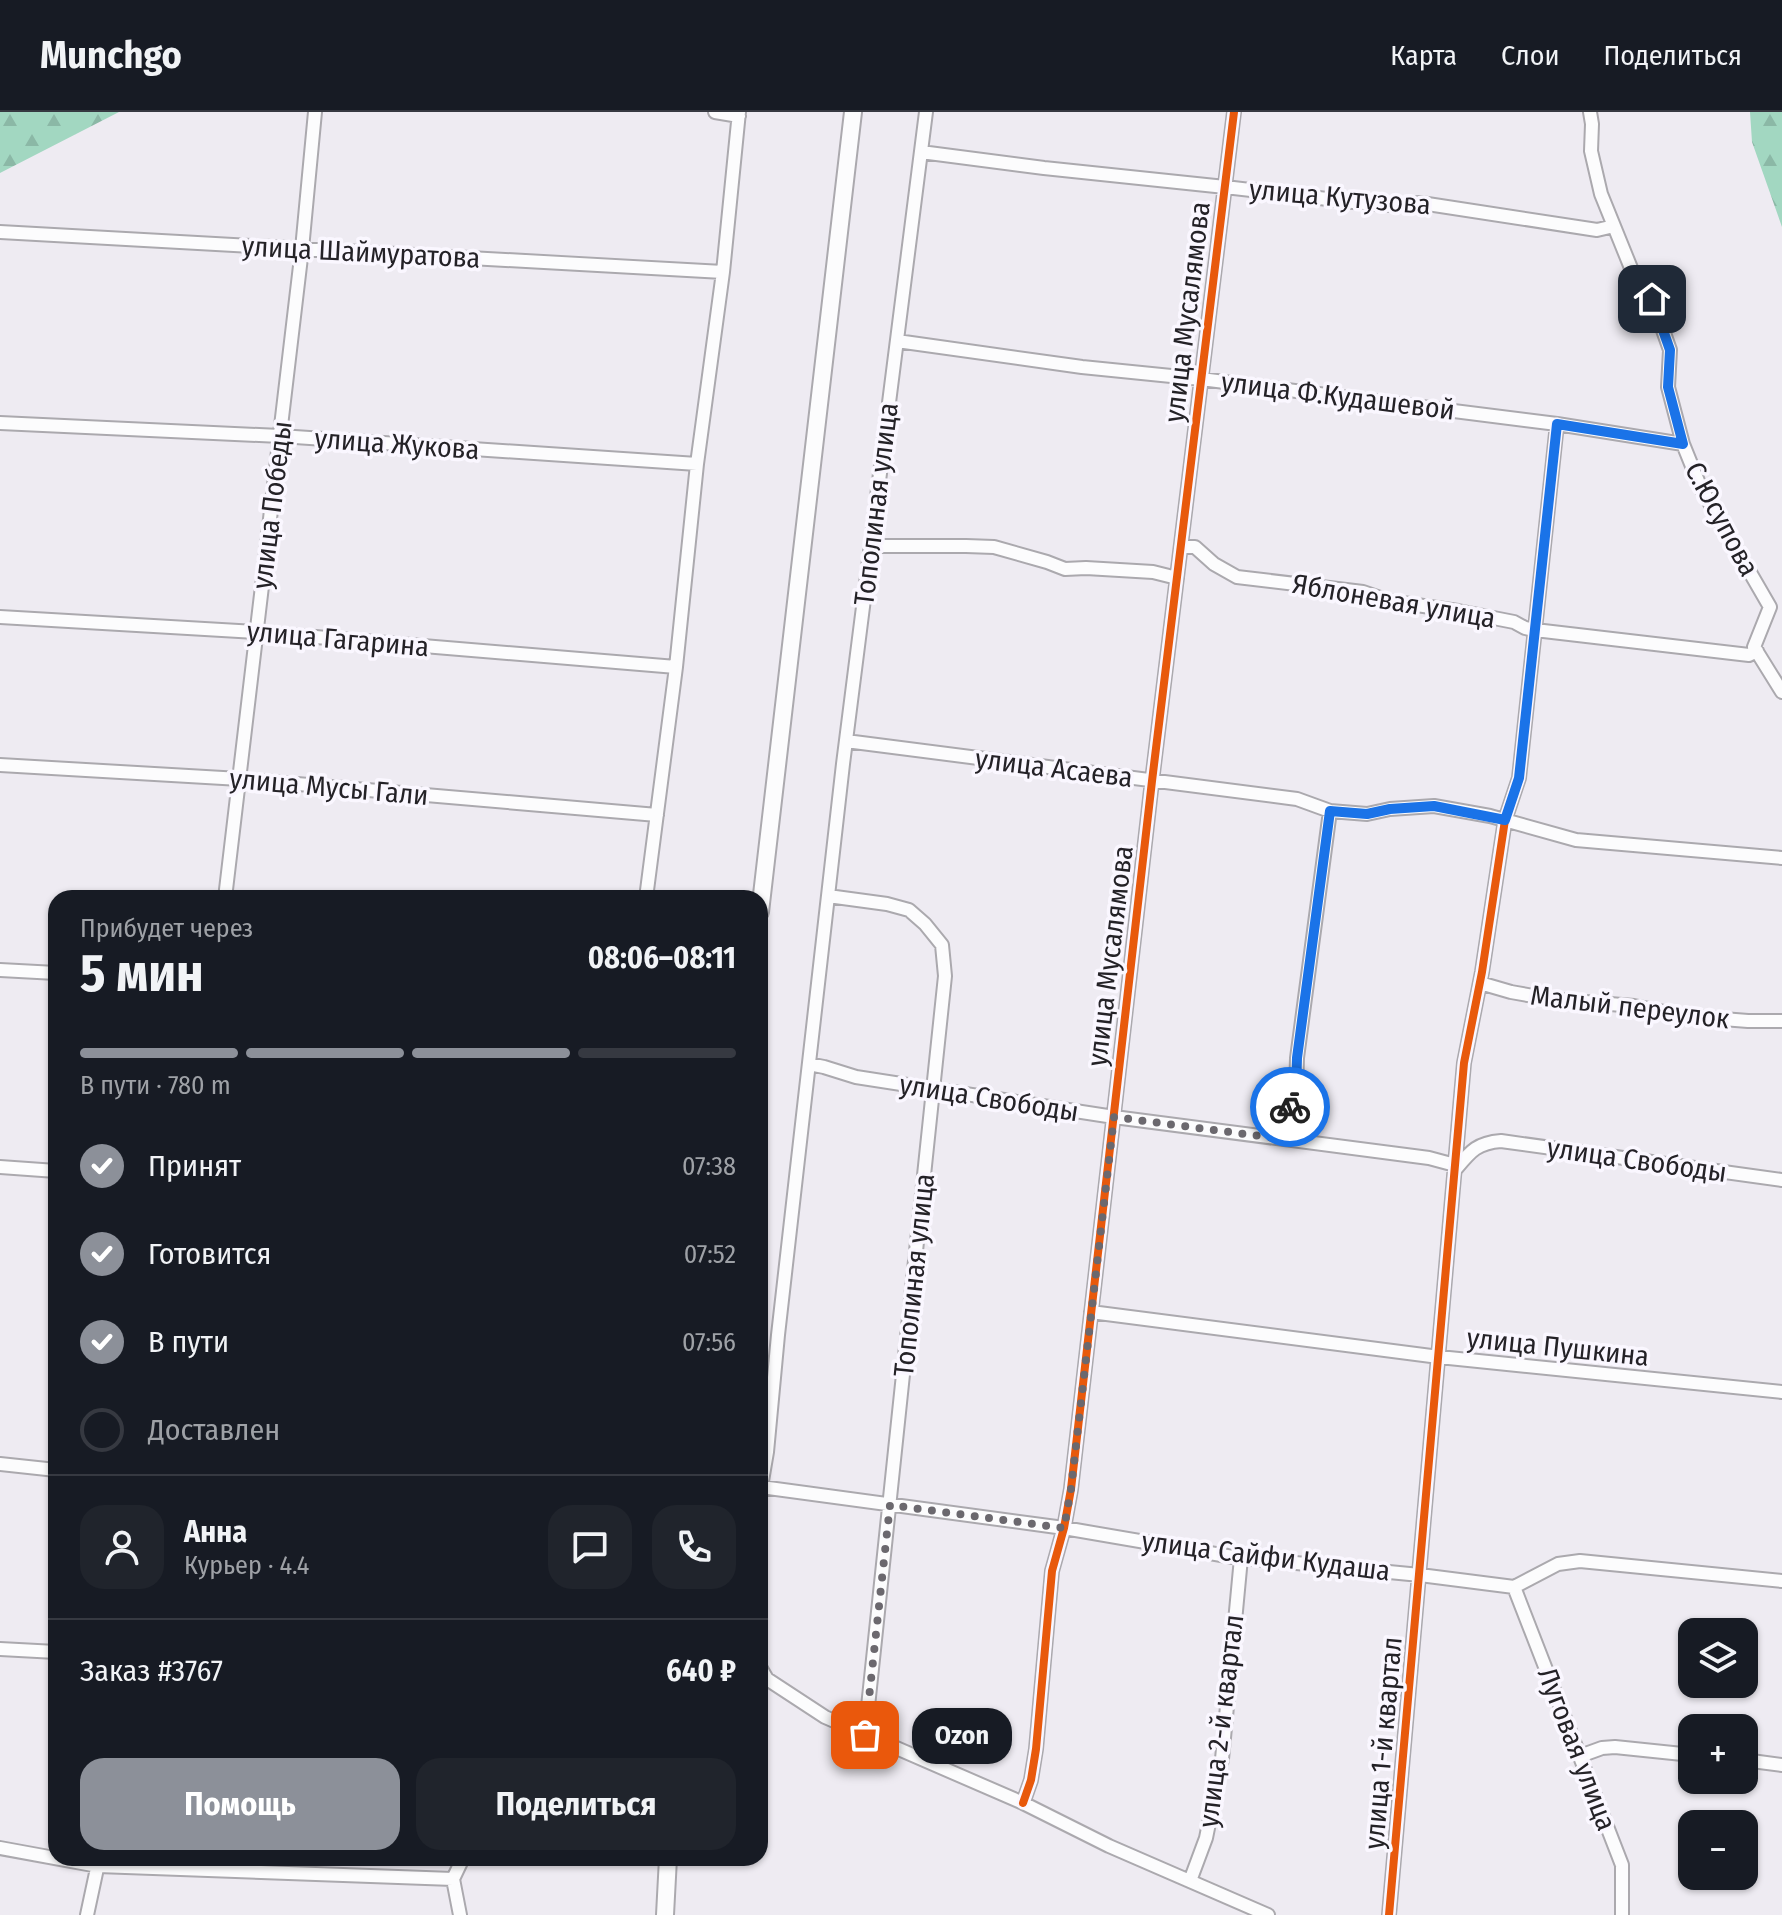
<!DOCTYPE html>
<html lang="ru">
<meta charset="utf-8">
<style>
:root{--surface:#171b24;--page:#20242c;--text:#f1f3f6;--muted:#9ea1a6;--line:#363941;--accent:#8c9099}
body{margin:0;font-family:"Fira Sans Condensed",sans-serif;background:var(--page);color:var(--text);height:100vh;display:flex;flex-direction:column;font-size:30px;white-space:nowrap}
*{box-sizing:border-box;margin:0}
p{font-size:26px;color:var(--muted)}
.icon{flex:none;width:44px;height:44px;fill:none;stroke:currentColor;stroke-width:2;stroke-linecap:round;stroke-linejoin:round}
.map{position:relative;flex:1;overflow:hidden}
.sheet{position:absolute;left:48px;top:778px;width:720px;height:976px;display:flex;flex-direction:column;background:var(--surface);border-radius:24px;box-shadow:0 2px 6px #0004}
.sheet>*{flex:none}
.fabs{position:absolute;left:1678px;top:1506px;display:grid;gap:16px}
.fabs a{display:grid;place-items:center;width:80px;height:80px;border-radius:16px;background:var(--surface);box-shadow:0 2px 6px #0004;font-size:40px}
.pin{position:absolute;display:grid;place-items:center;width:68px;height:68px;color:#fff;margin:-34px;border-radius:16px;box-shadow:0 4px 12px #0006}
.courier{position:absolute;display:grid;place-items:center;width:80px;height:80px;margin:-40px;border:6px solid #1a73e8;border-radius:50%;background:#fff;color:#222;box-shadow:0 2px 10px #0007}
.bubble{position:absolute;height:56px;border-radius:24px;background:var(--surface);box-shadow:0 2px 6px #0004;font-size:26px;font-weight:700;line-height:56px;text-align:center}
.overview em{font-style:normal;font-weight:700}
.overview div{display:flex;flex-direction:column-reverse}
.overview{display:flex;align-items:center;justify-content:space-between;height:136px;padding:0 32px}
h1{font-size:52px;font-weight:700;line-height:60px}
.bar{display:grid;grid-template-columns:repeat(4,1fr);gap:12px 8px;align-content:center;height:96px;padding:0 32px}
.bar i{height:10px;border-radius:6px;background:var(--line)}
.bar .selected{background:var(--accent)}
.bar p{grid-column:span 4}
.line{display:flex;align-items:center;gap:20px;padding:0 32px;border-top:2px solid var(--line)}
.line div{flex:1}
.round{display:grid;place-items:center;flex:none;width:84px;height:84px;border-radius:24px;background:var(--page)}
ol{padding:0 32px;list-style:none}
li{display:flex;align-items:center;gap:24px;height:88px}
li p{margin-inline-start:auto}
li .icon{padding:8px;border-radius:50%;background:var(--accent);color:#fff;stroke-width:4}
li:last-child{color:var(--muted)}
li i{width:44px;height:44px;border:4px solid var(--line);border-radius:50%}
.cta{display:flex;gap:16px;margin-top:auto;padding:16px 32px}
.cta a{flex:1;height:92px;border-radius:24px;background:var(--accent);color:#fff;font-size:32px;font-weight:700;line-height:92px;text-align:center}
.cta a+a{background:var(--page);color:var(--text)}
header{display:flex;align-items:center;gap:48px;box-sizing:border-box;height:112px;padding:0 40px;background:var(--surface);border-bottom:2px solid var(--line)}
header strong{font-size:38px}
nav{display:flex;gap:44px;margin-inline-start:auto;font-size:28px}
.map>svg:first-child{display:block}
</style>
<header>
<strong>Munchgo</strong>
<nav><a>Карта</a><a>Слои</a><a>Поделиться</a></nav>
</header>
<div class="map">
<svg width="1782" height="1803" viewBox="0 0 1782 1803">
<defs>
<pattern id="forest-firs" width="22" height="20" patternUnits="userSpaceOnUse" patternTransform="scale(2)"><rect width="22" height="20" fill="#a2d7c1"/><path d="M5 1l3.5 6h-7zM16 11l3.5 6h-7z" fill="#8bb8a6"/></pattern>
</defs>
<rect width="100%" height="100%" fill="#eeebf2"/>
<path fill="url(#forest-firs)" d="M0,0h119l-119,61z
M1750,0h32v115l-30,-85z"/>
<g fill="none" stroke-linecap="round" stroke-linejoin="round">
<g stroke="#aba9ae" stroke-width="16">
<path id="minor" d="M715,0l24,4
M1590,0l2,12 -1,27 10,43 34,84 17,21 18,51 -2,37 15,57 17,42 70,121 -16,40 28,45
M921,40l123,16 181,19 128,15 34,3 34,-2 176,27 17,-4
M0,120l723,40
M897,229l185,26 119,12 356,45 126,20
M0,311l280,13 417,28
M871,433l12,1h83l28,1 53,15 18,7 21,-1 67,4 24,6
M1181,435h14l19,17 23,13 126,15 26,9 69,10 56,11 11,6 10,2 214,25 8,-4
M0,505l256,15 420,35
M846,629l451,58 33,12 37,3 23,-5 44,-3 56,10 86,24 206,18
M0,653l240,14 417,36
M828,784l59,8 22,6 16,14 17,21 3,31 -80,759
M225,786l77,-649 13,-137
M646,786l30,-231 21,-203 26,-192 16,-160
M0,858l56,3
M1480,871l31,9 39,7 84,7 51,10 63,5h34
M809,952l15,3 32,10 258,40 315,41 26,7
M1283,1027l1,-18 12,-29 1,-34 33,-247
M0,1055l56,4
M1455,1058c15,-18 21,-27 46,-29l281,39
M1091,1200l348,45 343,35
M0,1352l56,6
M761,1375l6,-35 11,-117 65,-571 83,-652
M760,1384l1,-9 303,41 169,29 187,18 94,12 44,-23 22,-3 202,20
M1514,1475l108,278v50
M0,1537l56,3
M760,1555l7,12 58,38 198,86 86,43 159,69
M1580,1644l22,-8 13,-1 77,8
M1744,1648l38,5
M1023,1691l8,-23 5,-31 16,-178 12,-43 7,-39 81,-708 82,-669
M0,1736l98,18 355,13
M453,1767l7,36
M453,1767l10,-21
M1190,1769l16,-43 16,-79 19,-201
M87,1803l12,-56
M1389,1803l75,-852 18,-91 23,-152 14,-42 38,-354"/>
</g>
<g stroke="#aba9ae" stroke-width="20">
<path id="major" d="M760,800l93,-800
M665,1803l3,-57"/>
</g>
<use href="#minor" stroke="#fcfcfd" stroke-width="12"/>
<use href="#major" stroke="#fcfcfd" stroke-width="16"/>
<g stroke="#faf7ff" stroke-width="13">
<path id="cycleway" d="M1023,1691l8,-23 5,-31 16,-178 12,-43 7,-39 81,-708 82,-669
M1389,1803l75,-852 18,-91 23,-152 14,-42 38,-354"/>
</g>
<use href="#cycleway" stroke="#e8590c" stroke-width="8"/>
</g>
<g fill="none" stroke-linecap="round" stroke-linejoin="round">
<path stroke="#6b686e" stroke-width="8" stroke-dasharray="0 14.4" d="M865,1623l25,-230 174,23 7,-39 43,-372 169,22 1,-18 6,-14"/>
<path stroke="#1a73e8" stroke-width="10" d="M1290,995l6,-15 1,-34 33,-247 37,3 23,-5 44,-3 71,14 14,-42 38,-354 126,20 -15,-57 2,-37 -18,-51"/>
</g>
<g text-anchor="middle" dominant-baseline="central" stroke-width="7" stroke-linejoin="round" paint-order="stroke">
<g font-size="28" fill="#242227" stroke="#faf7ff">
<text transform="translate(1340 85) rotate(5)">улица Кутузова</text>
<text transform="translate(361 140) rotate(3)">улица Шаймуратова</text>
<text transform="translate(1187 200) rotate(-83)">улица Мусалямова</text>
<text transform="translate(1338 284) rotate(7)">улица Ф.Кудашевой</text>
<text transform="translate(397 332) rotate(4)">улица Жукова</text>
<text transform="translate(876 392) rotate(-83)">Тополиная улица</text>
<text transform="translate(272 393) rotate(-83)">улица Победы</text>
<text transform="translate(1722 407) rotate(62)">С.Юсупова</text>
<text transform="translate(1394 489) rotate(10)">Яблоневая улица</text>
<text transform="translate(338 527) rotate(5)">улица Гагарина</text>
<text transform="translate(1054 656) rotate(7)">улица Асаева</text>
<text transform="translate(329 675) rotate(5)">улица Мусы Гали</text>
<text transform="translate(1110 844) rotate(-83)">улица Мусалямова</text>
<text transform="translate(1630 895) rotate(7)">Малый переулок</text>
<text transform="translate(989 986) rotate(9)">улица Свободы</text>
<text transform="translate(1637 1048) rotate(8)">улица Свободы</text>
<text transform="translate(914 1163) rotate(-84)">Тополиная улица</text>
<text transform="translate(1558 1235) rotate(6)">улица Пушкина</text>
<text transform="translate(1266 1444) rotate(7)">улица Сайфи Кудаша</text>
<text transform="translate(1221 1609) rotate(-83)">улица 2-й квартал</text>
<text transform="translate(1383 1631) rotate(-85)">улица 1-й квартал</text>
<text transform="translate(1577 1637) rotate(69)">Луговая улица</text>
</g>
</g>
</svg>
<div class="fabs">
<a><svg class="icon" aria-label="layers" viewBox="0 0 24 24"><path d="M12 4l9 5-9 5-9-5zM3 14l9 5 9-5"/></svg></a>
<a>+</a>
<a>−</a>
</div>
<div class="pin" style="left:865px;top:1623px;background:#ea580c"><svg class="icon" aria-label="bag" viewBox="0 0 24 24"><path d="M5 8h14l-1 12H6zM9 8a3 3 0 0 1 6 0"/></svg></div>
<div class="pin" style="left:1652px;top:187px;background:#1f2937"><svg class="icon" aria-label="home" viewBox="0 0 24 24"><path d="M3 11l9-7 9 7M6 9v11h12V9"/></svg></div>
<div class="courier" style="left:1290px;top:995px"><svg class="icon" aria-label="bike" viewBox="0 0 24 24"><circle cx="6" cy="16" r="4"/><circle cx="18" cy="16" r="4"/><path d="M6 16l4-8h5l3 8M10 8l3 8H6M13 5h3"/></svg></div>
<div class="bubble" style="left:912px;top:1596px;width:100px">Ozon</div>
<section class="sheet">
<div class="overview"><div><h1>5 мин</h1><p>Прибудет через</p></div><em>08:06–08:11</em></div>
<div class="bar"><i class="selected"></i><i class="selected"></i><i class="selected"></i><i></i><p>В пути · 780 m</p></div>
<ol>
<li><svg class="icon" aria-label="check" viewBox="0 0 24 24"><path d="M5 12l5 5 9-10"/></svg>Принят<p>07:38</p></li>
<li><svg class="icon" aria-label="check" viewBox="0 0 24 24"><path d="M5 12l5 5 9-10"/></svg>Готовится<p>07:52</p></li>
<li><svg class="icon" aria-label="check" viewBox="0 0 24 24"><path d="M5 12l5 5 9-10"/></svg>В пути<p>07:56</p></li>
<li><i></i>Доставлен</li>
</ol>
<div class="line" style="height:144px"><a class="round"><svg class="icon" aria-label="person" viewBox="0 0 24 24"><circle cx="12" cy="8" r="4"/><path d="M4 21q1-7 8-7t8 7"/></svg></a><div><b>Анна</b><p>Курьер · 4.4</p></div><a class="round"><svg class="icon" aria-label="chat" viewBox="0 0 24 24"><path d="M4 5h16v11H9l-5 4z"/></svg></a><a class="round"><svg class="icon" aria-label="phone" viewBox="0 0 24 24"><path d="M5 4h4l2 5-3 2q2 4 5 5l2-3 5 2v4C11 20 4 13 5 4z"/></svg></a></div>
<div class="line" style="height:104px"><div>Заказ #3767</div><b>640 ₽</b></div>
<div class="cta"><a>Помощь</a><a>Поделиться</a></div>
</section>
</div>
